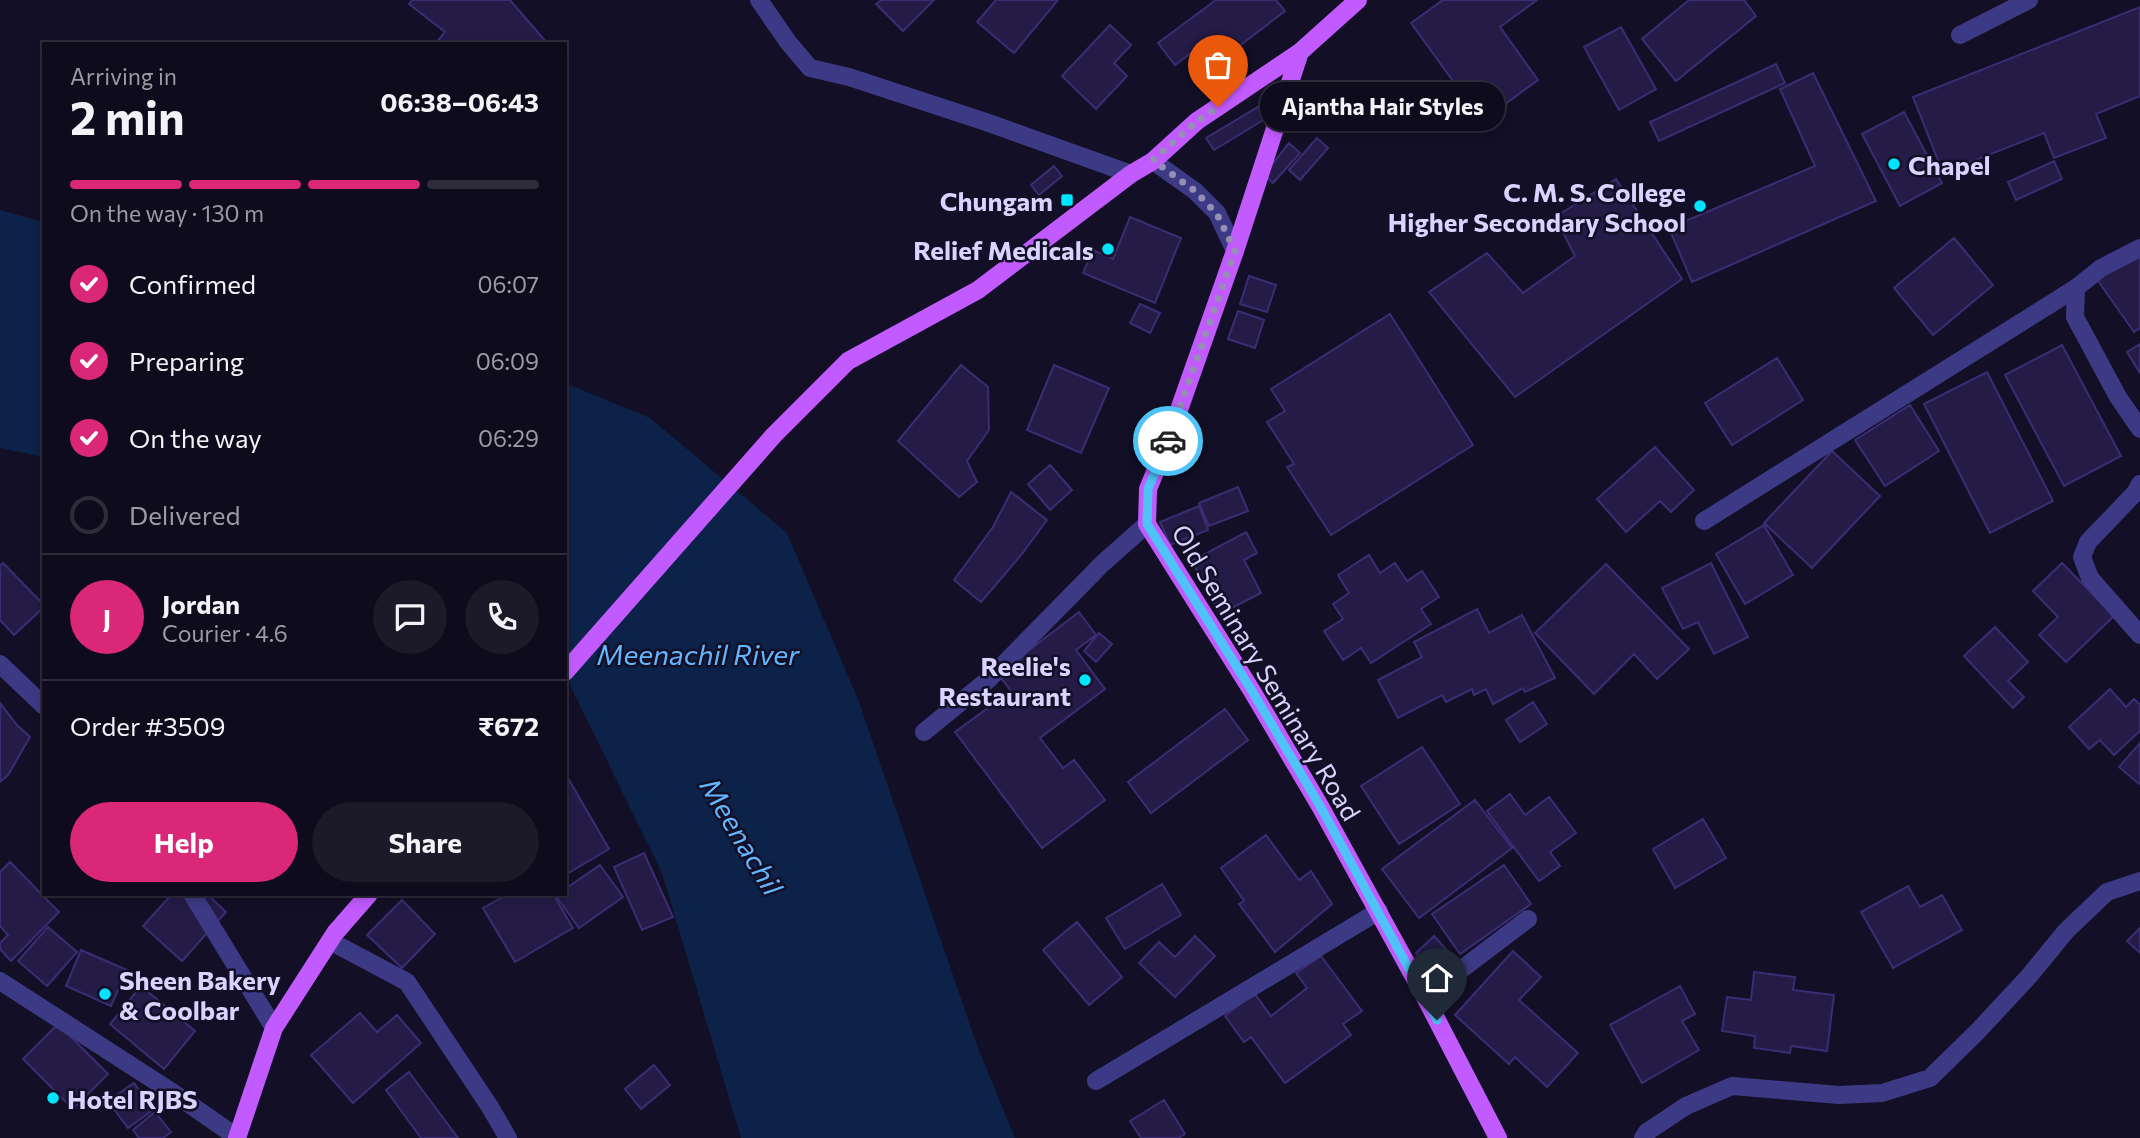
<!DOCTYPE html>
<meta charset="utf-8">
<style>
:root{--surface:#0e0b1c;--page:#1c1929;--text:#f1f3f6;--muted:#9b9ba3;--line:#2e2b3b;--accent:#db2777}
body{margin:0;font-family:Commissioner,sans-serif;background:var(--page);color:var(--text);height:100vh;display:flex;flex-direction:column;font-size:26px;white-space:nowrap}
*{box-sizing:border-box;margin:0}
p{font-size:23px;color:var(--muted)}
.icon{flex:none;width:38px;height:38px;fill:none;stroke:currentColor;stroke-width:2;stroke-linecap:round;stroke-linejoin:round}
.map{position:relative;flex:1;overflow:hidden}
.sheet{position:absolute;left:42px;top:42px;width:525px;height:854px;display:flex;flex-direction:column;background:var(--surface);border-radius:0px;box-shadow:0 4px 10px #0003,0 0 0 2px var(--line)}
.sheet>*{flex:none}
.pin{position:absolute;display:grid;place-items:center;width:60px;height:60px;color:#fff;margin:-72px -30px;border-radius:50% 50% 50% 0;rotate:-45deg;box-shadow:0 0 7px #0007}
.pin .icon{rotate:45deg}
.courier{position:absolute;display:grid;place-items:center;width:70px;height:70px;margin:-35px;border:5px solid #4fc3f7;border-radius:50%;background:#fff;color:#222;box-shadow:0 2px 9px #0007}
.bubble{position:absolute;height:49px;border-radius:24px;background:var(--surface);box-shadow:0 4px 10px #0003,0 0 0 2px var(--line);font-size:23px;font-weight:700;line-height:49px;text-align:center}
.head em{font-style:normal;font-weight:700}
.head div{display:flex;flex-direction:column-reverse}
.head{display:flex;align-items:center;justify-content:space-between;height:119px;padding:0 28px}
h1{font-size:46px;font-weight:700;line-height:52px}
.bar{display:grid;grid-template-columns:repeat(4,1fr);gap:10px 7px;align-content:center;height:84px;padding:0 28px}
.bar i{height:9px;border-radius:5px;background:var(--line)}
.bar .current{background:var(--accent)}
.bar p{grid-column:span 4}
.line{display:flex;align-items:center;gap:18px;padding:0 28px;border-top:2px solid var(--line)}
.line div{flex:1}
.round{display:grid;place-items:center;flex:none;width:74px;height:74px;border-radius:37px;background:var(--page)}
ol{padding:0 28px;list-style:none}
li{display:flex;align-items:center;gap:21px;height:77px}
li p{margin-inline-start:auto}
li .icon{padding:7px;border-radius:50%;background:var(--accent);color:#fff;stroke-width:4}
li:last-child{color:var(--muted)}
li i{width:38px;height:38px;border:4px solid var(--line);border-radius:50%}
.button{display:flex;gap:14px;margin-top:auto;padding:14px 28px}
.button a{flex:1;height:80px;border-radius:42px;background:var(--accent);color:#fff;font-size:28px;font-weight:700;line-height:80px;text-align:center}
.button a+a{background:var(--page);color:var(--text)}
.map>svg:first-child{display:block}
</style>
<div class="map">
<svg width="2140" height="1138" viewBox="0 0 2140 1138">
<rect width="100%" height="100%" fill="#130f26"/>
<path fill="#0c2248" d="M0,210l44,12v235l-44,-9z
M565,383l85,35 137,115 72,169 119,346 37,90h-274l-79,-265 -97,-198z"/>
<path fill="#241b47" stroke="#3b2d73" stroke-width="2" d="M412,0h98l38,44h-113l10,-12 -36,-28z
M881,0h53l-31,31 -27,-27z
M996,0h62l-44,53 -37,-31z
M1216,0h60l9,11 -76,58 -14,-19 -20,15 -17,-22z
M1443,0h94l-37,27 38,53 -56,41 -71,-98z
M1689,0h55l12,16 -80,65 -34,-42z
M2140,7v89l-44,18 10,24 -52,20 -10,-25 -101,40 -30,-76z
M1110,25l21,20 -17,18 13,13 -31,33 -34,-33z
M1621,27l35,62 -37,21 -35,-63z
M1776,64l9,19 -126,58 -9,-19z
M1813,73l63,128 -184,81 -23,-54 146,-62 -35,-77z
M1258,107l7,12 -51,31 -8,-12z
M1904,112l38,71 -42,23 -38,-72z
M1317,138l11,10 -28,32 -11,-10z
M1289,143l11,10 -27,30 -9,-8z
M2054,161l8,18 -46,21 -8,-18z
M1054,166l8,10 -23,19 -8,-10z
M1616,179l66,100 -167,118 -86,-105 58,-39 36,40 52,-37 -20,-39z
M1130,217l51,21 -26,65 -72,-30 10,-23 20,9z
M1954,238l39,47 -60,50 -39,-47z
M2140,248v80l-6,4 -38,-54z
M1249,276l27,9 -9,27 -27,-8z
M1140,304l20,9 -10,20 -20,-10z
M1238,311l26,9 -9,28 -27,-9z
M1390,314l83,131 -142,90 -44,-68 7,-3 -27,-42 18,-11 -14,-22z
M2140,344v29l-13,-21z
M2062,345l59,111 -57,30 -59,-111z
M1777,358l26,42 -71,45 -27,-42z
M961,365l27,22 1,43 -22,31 10,21 -18,15 -61,-56z
M1054,365l55,23 -28,65 -54,-23z
M1987,372l66,129 -63,32 -66,-129z
M1910,405l29,46 -54,35 -30,-46z
M1655,447l39,43 -23,22 -11,-11 -34,31 -29,-33z
M1832,451l48,45 -68,72 -48,-45z
M1050,465l22,25 -22,20 -22,-26z
M1238,487l10,24 -39,15 -10,-23z
M1011,492l36,28 -25,34 -41,48 -27,-22 39,-53z
M1199,506l9,24 -38,15 -10,-23z
M1764,525l29,50 -48,29 -29,-50z
M1246,532l11,21 -13,7 17,33 -41,21 -28,-53z
M1369,555l11,18 15,-10 12,18 15,-10 17,26 -18,12 10,15 -60,39 -10,-15 -18,12 -19,-29 19,-12 -10,-15 16,-11 -11,-18z
M3,563l41,42v2l-30,28 -14,-15v-54z
M1711,563l37,74 -34,17 -16,-32 -15,7 -21,-41z
M2062,563l52,53 -48,46 -27,-27 19,-18 -25,-26z
M1606,564l83,85 -32,30 -23,-25 -40,40 -59,-61z
M1477,609l12,24 33,-18 33,63 -30,14 -2,-4 -30,16 -7,-15 -12,6 -2,-6 -26,13 -4,-7 -44,23 -20,-38 44,-23 -8,-15z
M1079,612l17,23 -20,15 29,39 -65,49 23,30 11,-8 31,40 -63,48 -87,-116 56,-41 -13,-17z
M1995,627l33,35 -20,19 16,16 -11,11 -49,-52z
M1099,633l13,11 -16,18 -12,-11z
M2110,689l16,18 8,-8 6,6v26l-26,24 -14,-15 -11,9 -20,-22z
M1533,702l14,22 -27,18 -14,-22z
M0,703l17,22 13,12 -22,38 -8,7z
M1225,709l23,31 -97,73 -23,-31z
M2140,743v40l-1,1 -20,-17z
M1422,747l38,57 -61,40 -38,-58z
M565,773l44,76 -44,26z
M1510,794l15,21 24,-18 27,36 -26,19 10,14 -21,15 -52,-70z
M1475,800l37,48 -93,70 -37,-49z
M1703,819l23,39 -51,30 -22,-39z
M1266,835l33,45 12,-9 21,33 -57,48 -36,-48 5,-3 -23,-33z
M644,853l29,64 -31,13 -28,-63z
M10,862l49,50 -48,49 -11,-12v-6l8,-8 -8,-9v-54z
M600,865l23,32 -44,31 -23,-32 9,-2v-5z
M1504,865l27,39 -71,50 -28,-40z
M1162,884l19,31 -56,34 -19,-31z
M1908,886l12,21 22,-12 20,35 -69,38 -32,-56z
M172,894h35l19,18 -44,49 -39,-35z
M508,894h45l20,34 -58,34 -32,-54z
M402,900l33,34 -33,34 -35,-33z
M1077,922l45,55 -33,28 -46,-55z
M48,927l29,25 -30,34 -29,-25z
M2140,928v25l-13,-12z
M1195,936l20,20 -40,41 -36,-34 20,-21 16,15z
M1434,936l18,20 -19,17 -17,-20z
M81,950l46,20 -16,36 -45,-20z
M1513,951l28,26 -22,23 59,53 -31,34 -32,-30 -6,7 -54,-49z
M1321,956l41,55 -19,13 8,11 -66,48 -34,-46 -7,5 -19,-26 29,-23 17,23 36,-28 -11,-15z
M1754,972l41,5 -2,13 41,5 -7,56 -36,-5 -1,7 -36,-5 1,-12 -33,-5 5,-34 24,3z
M141,986l54,45 -31,38 -54,-45z
M1680,986l15,28 -13,7 17,29 -57,33 -32,-58z
M360,1013l17,19 20,-17 24,28 -68,60 -42,-48z
M58,1024l50,50 -35,35 -50,-50z
M654,1065l16,20 -29,24 -16,-20z
M409,1072l49,66h-37l-35,-48z
M134,1083l19,27 -25,18 -20,-27z
M1164,1100l21,34 -7,4h-37l-11,-17z
M155,1112l16,20 -8,6h-24l-6,-8z"/>
<g fill="none" stroke-linecap="round" stroke-linejoin="round">
<path stroke="#3d3a85" stroke-width="18" d="M759,0l29,42 22,26 39,9 137,45 145,52
M1960,35l69,-35
M1153,161l42,30 22,22 18,38
M2140,248l-39,20 -25,20 -1,29 43,80 22,32
M2140,484l-5,9 -47,49 -6,15 8,21 50,57
M1704,521l372,-233
M0,664l44,42
M924,732l65,-53 113,-115 45,-40
M192,894l82,134
M330,941l77,41 83,125 18,31
M0,981l169,109 69,48
M1425,997l103,-78
M1096,1081l283,-170
M1643,1138l4,-6 39,-26 46,-20 107,9 43,-2 48,-15 48,-47 52,-56 36,-44 41,-39 33,-11"/>
<path stroke="#c25bff" stroke-width="18" d="M1300,52l-65,199 -67,190 -20,48 -1,35 105,167 68,115 105,191 73,141
M565,672l209,-237 74,-74 130,-71 153,-116 22,-13 44,-40 103,-69 58,-52
M237,1138l37,-110 61,-95 34,-39"/>
</g>
<g fill="none" stroke-linecap="round" stroke-linejoin="round">
<path stroke="#948fb3" stroke-width="7" stroke-dasharray="0 12.6" d="M1168,441l67,-190 -18,-37 -22,-23 -42,-31 44,-39 21,-14"/>
<path stroke="#4fc3f7" stroke-width="9" d="M1168,441l-20,48 -1,35 105,167 68,115 117,214"/>
</g>
<g fill="#00e5ff" stroke="#130f26" stroke-width="2.5">
<circle cx="1894" cy="164" r="7"/>
<rect x="1060" y="193" width="14" height="14" rx="3.5"/>
<circle cx="1700" cy="206" r="7"/>
<circle cx="1108" cy="249" r="7"/>
<circle cx="1085" cy="680" r="7"/>
<circle cx="105" cy="994" r="7"/>
<circle cx="53" cy="1098" r="7"/>
</g>
<g text-anchor="middle" dominant-baseline="central" stroke-width="5" stroke-linejoin="round" paint-order="stroke">
<g font-size="26" font-weight="bold" fill="#d9d4ff" stroke="#130f26" text-anchor="end">
<text x="1908" y="164" text-anchor="start">Chapel</text>
<text x="1686" y="191">C. M. S. College<tspan x="1686" dy="30">Higher Secondary School</tspan></text>
<text x="1053" y="200">Chungam</text>
<text x="1094" y="249">Relief Medicals</text>
<text x="1071" y="665">Reelie's<tspan x="1071" dy="30">Restaurant</tspan></text>
<text x="119" y="979" text-anchor="start">Sheen Bakery<tspan x="119" dy="30">&amp; Coolbar</tspan></text>
<text x="67" y="1098" text-anchor="start">Hotel RJBS</text>
</g>
<g font-size="26" fill="#d9d4ff" stroke="#130f26">
<text transform="translate(1267 672) rotate(59)">Old Seminary Seminary Road</text>
</g>
<g font-size="28" font-style="italic" fill="#62b6ff" stroke="#130f26">
<text x="698" y="654">Meenachil River</text>
<text transform="translate(742 836) rotate(59)">Meenachil</text>
</g>
</g>
</svg>
<div class="pin" style="left:1218px;top:107px;background:#ea580c"><svg class="icon" aria-label="bag" viewBox="0 0 24 24"><path d="M5 8h14l-1 12H6zM9 8a3 3 0 0 1 6 0"/></svg></div>
<div class="pin" style="left:1437px;top:1020px;background:#1f2937"><svg class="icon" aria-label="home" viewBox="0 0 24 24"><path d="M3 11l9-7 9 7M6 9v11h12V9"/></svg></div>
<div class="courier" style="left:1168px;top:441px"><svg class="icon" aria-label="car" viewBox="0 0 24 24"><path d="M5 17H2v-5l4-1 3-4h7l3 4 3 1v5h-3M9 17h6M6 11h13"/><circle cx="7" cy="17" r="2"/><circle cx="17" cy="17" r="2"/></svg></div>
<div class="bubble" style="left:1260px;top:82px;width:245px">Ajantha Hair Styles</div>
<section class="sheet">
<div class="head"><div><h1>2 min</h1><p>Arriving in</p></div><em>06:38–06:43</em></div>
<div class="bar"><i class="current"></i><i class="current"></i><i class="current"></i><i></i><p>On the way · 130 m</p></div>
<ol>
<li><svg class="icon" aria-label="check" viewBox="0 0 24 24"><path d="M5 12l5 5 9-10"/></svg>Confirmed<p>06:07</p></li>
<li><svg class="icon" aria-label="check" viewBox="0 0 24 24"><path d="M5 12l5 5 9-10"/></svg>Preparing<p>06:09</p></li>
<li><svg class="icon" aria-label="check" viewBox="0 0 24 24"><path d="M5 12l5 5 9-10"/></svg>On the way<p>06:29</p></li>
<li><i></i>Delivered</li>
</ol>
<div class="line" style="height:126px"><b class="round" style="background:var(--accent);color:#fff">J</b><div><b>Jordan</b><p>Courier · 4.6</p></div><a class="round"><svg class="icon" aria-label="chat" viewBox="0 0 24 24"><path d="M4 5h16v11H9l-5 4z"/></svg></a><a class="round"><svg class="icon" aria-label="phone" viewBox="0 0 24 24"><path d="M5 4h4l2 5-3 2q2 4 5 5l2-3 5 2v4C11 20 4 13 5 4z"/></svg></a></div>
<div class="line" style="height:91px"><div>Order #3509</div><b>₹672</b></div>
<div class="button"><a>Help</a><a>Share</a></div>
</section>
</div>
